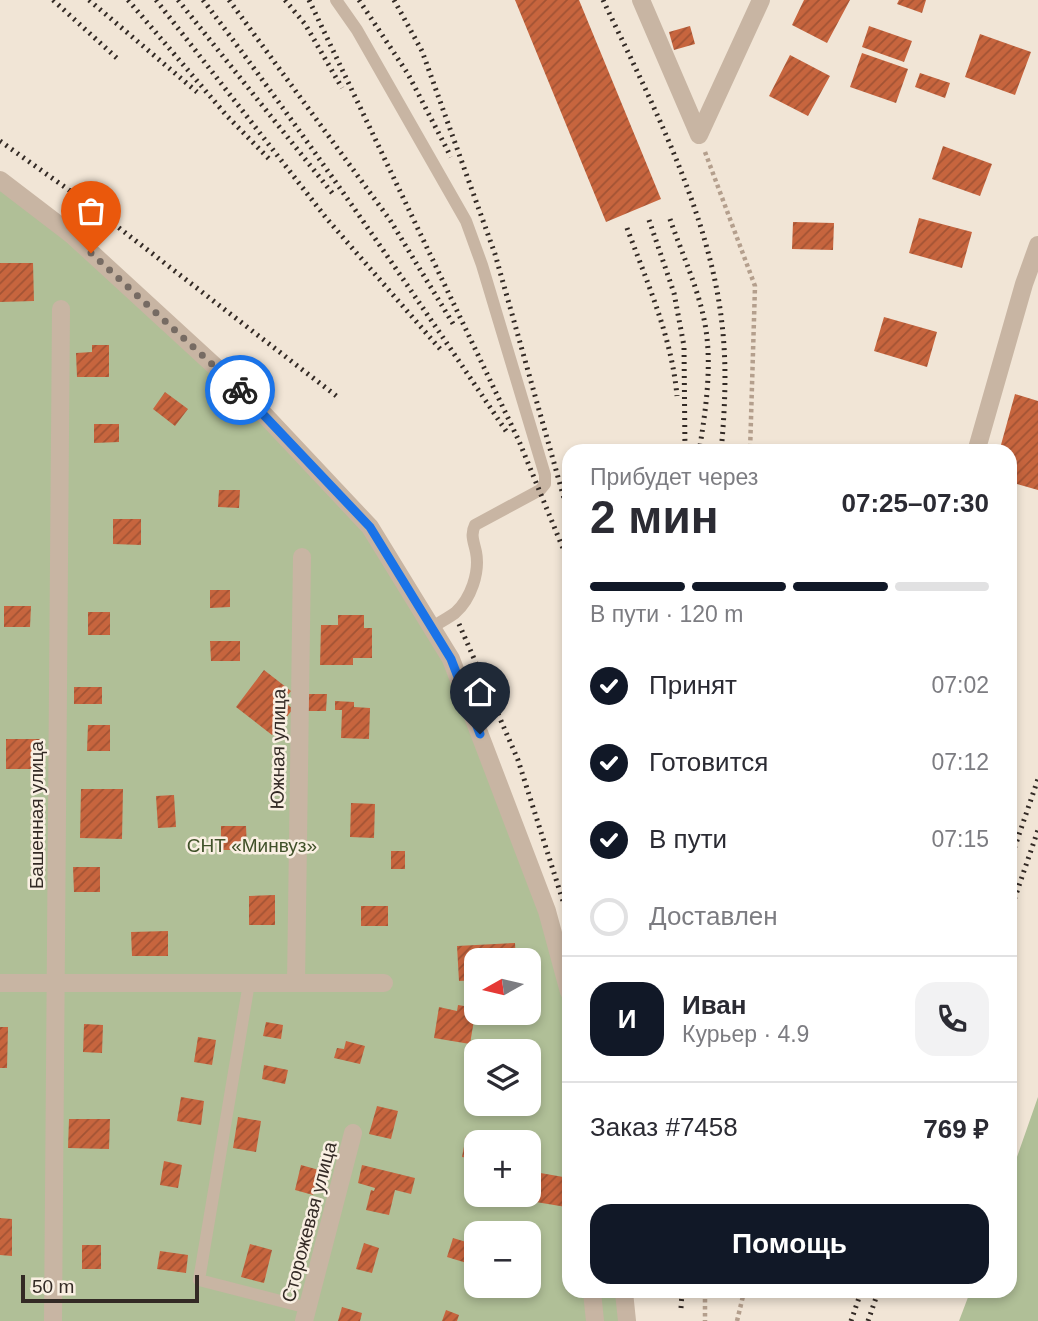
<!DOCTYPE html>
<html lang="ru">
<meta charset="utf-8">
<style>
:root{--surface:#fff;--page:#f2f2f3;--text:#2b2b33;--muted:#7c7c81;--line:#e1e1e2;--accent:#111827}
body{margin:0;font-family:Helvetica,sans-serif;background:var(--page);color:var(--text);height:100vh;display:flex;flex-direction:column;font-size:26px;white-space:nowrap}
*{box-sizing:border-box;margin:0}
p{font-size:23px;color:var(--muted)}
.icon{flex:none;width:38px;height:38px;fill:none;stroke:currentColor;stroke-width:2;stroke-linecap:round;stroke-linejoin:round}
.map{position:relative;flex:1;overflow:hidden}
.details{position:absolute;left:562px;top:444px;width:455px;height:854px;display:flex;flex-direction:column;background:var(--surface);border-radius:21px;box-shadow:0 4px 10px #0003}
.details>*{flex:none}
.needle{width:46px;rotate:262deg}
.controls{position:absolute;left:464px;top:948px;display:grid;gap:14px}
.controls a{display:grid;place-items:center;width:77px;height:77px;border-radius:14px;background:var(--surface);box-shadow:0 4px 10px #0003;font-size:35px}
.scale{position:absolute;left:21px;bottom:18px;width:178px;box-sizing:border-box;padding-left:7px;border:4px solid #332a25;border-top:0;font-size:19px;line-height:24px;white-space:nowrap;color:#332a25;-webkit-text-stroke:5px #f9efe2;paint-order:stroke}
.pin{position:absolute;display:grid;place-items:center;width:60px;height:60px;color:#fff;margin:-72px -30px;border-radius:50% 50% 50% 0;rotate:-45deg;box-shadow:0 0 7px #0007}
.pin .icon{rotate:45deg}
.courier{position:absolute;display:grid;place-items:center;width:70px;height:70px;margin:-35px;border:5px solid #1a73e8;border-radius:50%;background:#fff;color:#222;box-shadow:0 2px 9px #0007}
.head em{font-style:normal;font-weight:800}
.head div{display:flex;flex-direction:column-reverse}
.head{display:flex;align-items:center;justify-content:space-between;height:119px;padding:0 28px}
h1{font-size:46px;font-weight:800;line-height:52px}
.bar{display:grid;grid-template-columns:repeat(4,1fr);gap:10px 7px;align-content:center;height:84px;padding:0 28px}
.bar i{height:9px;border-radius:5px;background:var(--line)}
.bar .active{background:var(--accent)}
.bar p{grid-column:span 4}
.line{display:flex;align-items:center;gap:18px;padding:0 28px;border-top:2px solid var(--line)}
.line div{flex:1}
.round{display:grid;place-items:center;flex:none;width:74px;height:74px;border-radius:21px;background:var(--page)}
ol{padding:0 28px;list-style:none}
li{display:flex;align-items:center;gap:21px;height:77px}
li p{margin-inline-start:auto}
li .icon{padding:7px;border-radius:50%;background:var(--accent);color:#fff;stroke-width:4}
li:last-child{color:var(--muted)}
li i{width:38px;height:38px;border:4px solid var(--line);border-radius:50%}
.primary-button{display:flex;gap:14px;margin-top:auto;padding:14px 28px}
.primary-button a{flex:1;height:80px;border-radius:21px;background:var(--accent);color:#fff;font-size:28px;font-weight:800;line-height:80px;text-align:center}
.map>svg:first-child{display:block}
</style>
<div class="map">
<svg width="1038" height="1321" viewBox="0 0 1038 1321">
<defs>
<pattern id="building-hatch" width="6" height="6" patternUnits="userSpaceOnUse" patternTransform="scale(1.75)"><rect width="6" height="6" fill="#c7653e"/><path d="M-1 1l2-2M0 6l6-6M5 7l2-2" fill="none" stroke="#a25334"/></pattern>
</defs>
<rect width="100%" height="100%" fill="#f1e5d6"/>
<path fill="#b0bf97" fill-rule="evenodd" d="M0,180l72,55 298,292 81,132 118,333v300h55l3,29h-627zM476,961h52v52h-52zM476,1052h52v52h-52zM476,1143h52v52h-52zM476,1234h52v52h-52z
M1038,1097v224h-79l11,-29h40v-115z"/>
<path fill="url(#building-hatch)" d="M515,0h64l82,199 -55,23z
M804,0h46l-23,43 -35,-18z
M899,0h27l-4,13 -25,-9z
M690,26l5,18 -21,6 -5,-18z
M869,26l43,15 -8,21 -42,-15z
M980,34l51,18 -16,43 -50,-18z
M862,53l46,16 -12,34 -46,-16z
M790,55l40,21 -22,40 -39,-20z
M920,73l30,10 -5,15 -30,-11z
M943,146l49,18 -12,32 -48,-17z
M919,218l53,14 -10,36 -53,-15z
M793,222l41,1 -1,27 -41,-1z
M0,263h33l1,38 -34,1z
M884,317l53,15 -10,35 -53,-16z
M92,345h17v32h-32l-1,-24 16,-1z
M165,392l23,17 -13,17 -22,-17z
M1015,394l23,7v89l-28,-8v-30h-11z
M94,424h25v18l-25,1z
M219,490h21l-1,18 -21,-1z
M113,519h28v26l-28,-1z
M210,590h20v17l-20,1z
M4,606h27l-1,21h-26z
M88,612h22v23h-22z
M338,615h26v13h8v30h-19v7h-33l1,-40h17z
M210,641h30v20h-29z
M264,670l27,21 -8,10 10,8 -21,26 -36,-28z
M74,687h28v17h-28z
M306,694h21l-1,17h-20z
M335,701l19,1v5l16,1 -1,31 -28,-1 1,-28h-7z
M88,725h22v26h-23z
M6,739h37v30h-37z
M81,789h42l-1,50 -42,-1z
M174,795l2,32 -18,1 -2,-32z
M351,803l24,1 -1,34 -24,-1z
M221,826h25l1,24h-26z
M391,851h14v18h-14z
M73,867h27v25h-26z
M275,895v30h-26v-29z
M361,906h27v20h-27z
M168,931v25h-36l-1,-24z
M515,943l1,18h-40v19l-17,1 -2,-35z
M458,1005l18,3 -6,36 -36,-6 5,-31 18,4z
M266,1022l17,3 -2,14 -18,-3z
M84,1024l19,1 -1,28 -19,-1z
M0,1027h8l-1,41h-7z
M198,1037l18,3 -4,25 -18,-3z
M346,1041l19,5 -5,18 -26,-6 3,-10 7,1z
M264,1065l24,5 -3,14 -23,-5z
M181,1097l23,4 -3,24 -24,-4z
M377,1106l21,5 -7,28 -22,-5z
M238,1117l23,4 -5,31 -23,-4z
M69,1119h41l-1,30 -41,-1z
M466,1136l25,4 -1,3h-14v16l-14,-2z
M164,1161l18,4 -4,23 -18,-3z
M301,1165l18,5 -6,25 -18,-5z
M362,1165l53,13 -4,16 -16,-4 -6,25 -23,-5 5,-20 3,1 1,-3 -17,-5z
M529,1171l40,7 -3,29 -42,-7 1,-5h3z
M0,1218l12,1v37l-12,-1z
M453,1238l23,7 -6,19 -23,-7z
M364,1243l15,5 -7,25 -16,-4z
M250,1244l22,6 -8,33 -23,-6z
M82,1245h19v24h-19z
M160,1251l28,4 -2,18 -29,-4z
M342,1307l20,6 -2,8h-22z
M446,1310l13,5 -2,6h-15z"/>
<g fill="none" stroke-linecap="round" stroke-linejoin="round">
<path stroke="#b49f8d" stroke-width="4.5" stroke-dasharray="3.5 3.5" stroke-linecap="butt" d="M705,152l50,134 -5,166
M705,1292v29
M737,1321l7,-29"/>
<path stroke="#c8b5a3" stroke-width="12" d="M336,0l21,30 109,191 16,44 63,210v9l-5,6 -65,35c-5,10 -1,17 1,27 4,20 -5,47 -21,61 -7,5 -16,10 -23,14
M249,983l-50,297 109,28"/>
<path stroke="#c8b5a3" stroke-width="18" d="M641,0l58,135
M699,135l62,-135
M0,180l72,55 172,158 126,134 81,132 96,252 22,81
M976,452l48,-168 14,-39
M0,983h384
M296,983l6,-426
M592,1292l3,29
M624,1292l3,29
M53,1321l8,-1012
M304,1321l49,-188"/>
<path stroke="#332a25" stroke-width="5" stroke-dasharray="2 5" stroke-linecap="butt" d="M53,0l67,61
M89,0l108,92
M128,0l99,116 44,45
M156,0l171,219 114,131
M178,0l155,194
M203,0c106,140 205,285 303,431
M229,0l161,220 65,107
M285,0l20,24 37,64
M309,0l210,441 50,122
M359,0l49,74 43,83
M394,0l28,51 73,203 74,262
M603,0c47,99 107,214 119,324 5,42 3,85 -1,128
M0,141l83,59 256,198
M670,219c13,38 33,79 37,119 4,37 -2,77 -8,114
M649,220l25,73 10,53 1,106
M627,228c20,54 45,110 50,168
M459,624l59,136 51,160
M1010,861l28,-82
M1010,912l28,-82
M681,1308l1,-16
M851,1321l10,-29
M868,1321l10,-29"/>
</g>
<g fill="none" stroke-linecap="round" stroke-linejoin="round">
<path stroke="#766b63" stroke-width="7" stroke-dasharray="0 12.6" d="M91,253l149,137"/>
<path stroke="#1a73e8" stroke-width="9" d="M240,390l130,137 81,132 29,75"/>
</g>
<g text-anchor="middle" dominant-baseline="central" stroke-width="5" stroke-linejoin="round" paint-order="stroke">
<g font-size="19" fill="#332a25" stroke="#f9efe2">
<text transform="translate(278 749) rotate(-89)">Южная улица</text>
<text transform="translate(36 815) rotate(-90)">Башенная улица</text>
<text transform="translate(309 1222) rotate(-75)">Сторожевая улица</text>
</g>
<g font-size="19" fill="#405129" stroke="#f9efe2">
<text x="252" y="845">СНТ «Минвуз»</text>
</g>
</g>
</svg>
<div class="controls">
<a><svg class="needle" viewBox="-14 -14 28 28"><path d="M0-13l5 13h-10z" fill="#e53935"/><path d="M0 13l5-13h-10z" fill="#7c7c81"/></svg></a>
<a><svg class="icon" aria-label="layers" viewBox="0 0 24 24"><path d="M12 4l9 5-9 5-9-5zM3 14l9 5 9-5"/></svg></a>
<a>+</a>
<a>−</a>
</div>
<div class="scale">50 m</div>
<div class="pin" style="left:91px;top:253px;background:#ea580c"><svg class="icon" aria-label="bag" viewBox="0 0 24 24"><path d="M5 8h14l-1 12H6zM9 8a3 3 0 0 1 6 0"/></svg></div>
<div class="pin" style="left:480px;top:734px;background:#1f2937"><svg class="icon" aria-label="home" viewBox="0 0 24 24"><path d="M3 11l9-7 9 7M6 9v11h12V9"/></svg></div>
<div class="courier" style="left:240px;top:390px"><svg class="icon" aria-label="bike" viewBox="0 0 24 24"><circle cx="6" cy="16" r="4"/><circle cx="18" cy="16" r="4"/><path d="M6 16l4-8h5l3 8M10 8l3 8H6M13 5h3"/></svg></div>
<section class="details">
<div class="head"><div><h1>2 мин</h1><p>Прибудет через</p></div><em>07:25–07:30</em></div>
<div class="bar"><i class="active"></i><i class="active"></i><i class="active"></i><i></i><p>В пути · 120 m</p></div>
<ol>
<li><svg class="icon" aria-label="check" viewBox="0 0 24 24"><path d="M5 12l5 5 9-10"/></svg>Принят<p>07:02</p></li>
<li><svg class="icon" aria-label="check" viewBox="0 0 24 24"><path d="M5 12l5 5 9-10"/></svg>Готовится<p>07:12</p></li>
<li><svg class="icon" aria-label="check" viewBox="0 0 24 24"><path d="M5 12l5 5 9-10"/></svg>В пути<p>07:15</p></li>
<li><i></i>Доставлен</li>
</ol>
<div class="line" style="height:126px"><b class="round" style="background:var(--accent);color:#fff">И</b><div><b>Иван</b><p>Курьер · 4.9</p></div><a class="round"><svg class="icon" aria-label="phone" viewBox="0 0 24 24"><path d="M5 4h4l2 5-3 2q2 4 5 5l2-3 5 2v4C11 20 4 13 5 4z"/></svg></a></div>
<div class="line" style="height:91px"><div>Заказ #7458</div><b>769 ₽</b></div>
<div class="primary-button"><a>Помощь</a></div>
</section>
</div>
